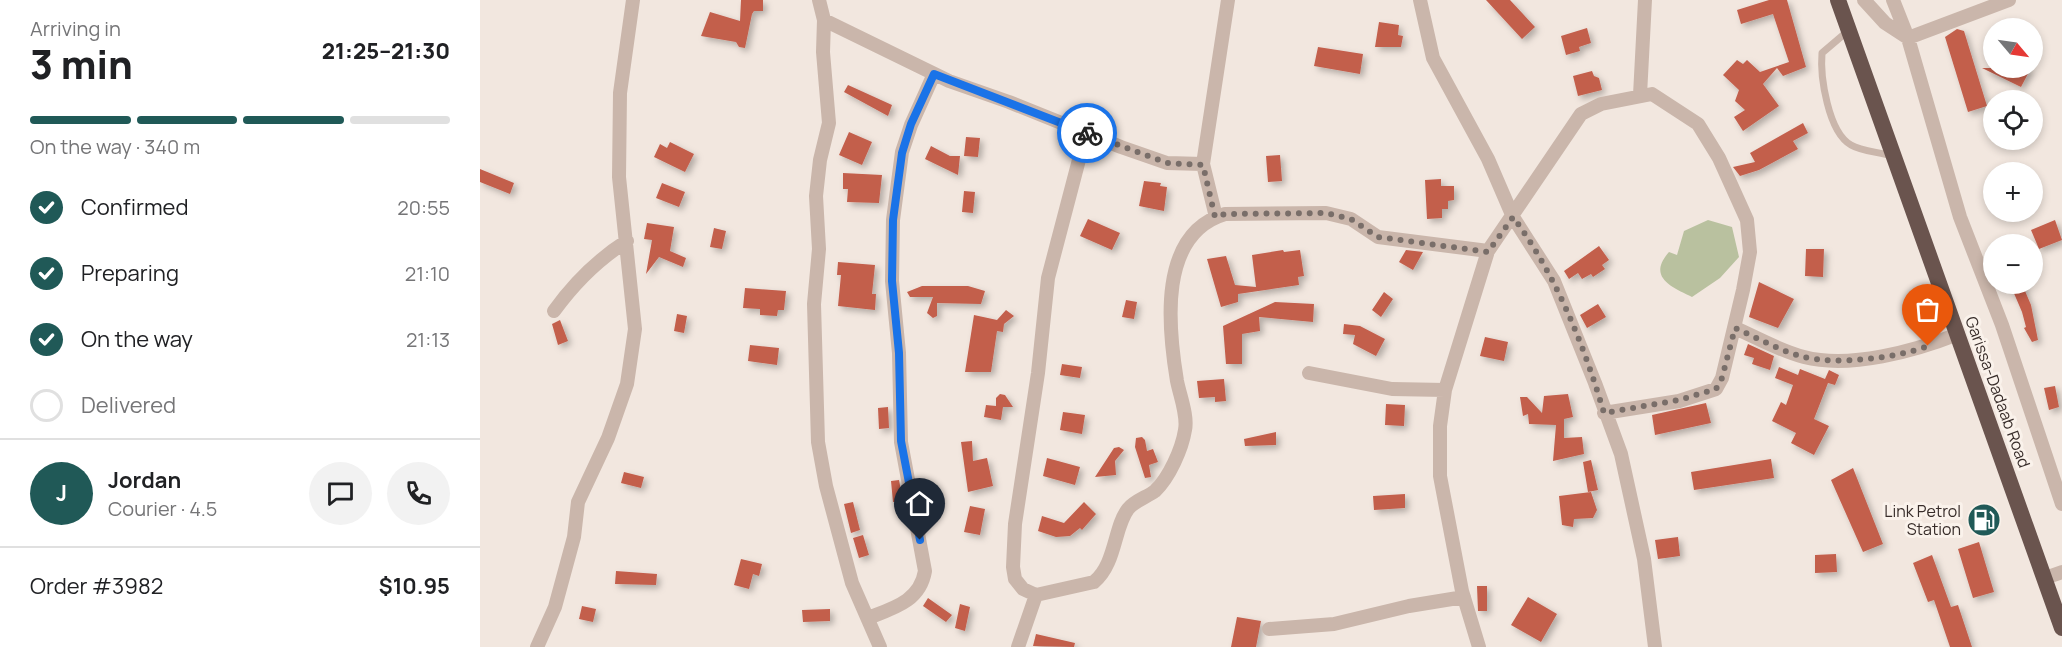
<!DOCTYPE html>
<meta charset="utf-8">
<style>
:root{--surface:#fff;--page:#f2f2f2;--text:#202124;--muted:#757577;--line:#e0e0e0;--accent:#205957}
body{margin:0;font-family:Manrope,sans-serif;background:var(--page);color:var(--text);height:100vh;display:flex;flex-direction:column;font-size:22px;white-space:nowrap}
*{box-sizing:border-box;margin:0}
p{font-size:20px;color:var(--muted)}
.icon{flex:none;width:33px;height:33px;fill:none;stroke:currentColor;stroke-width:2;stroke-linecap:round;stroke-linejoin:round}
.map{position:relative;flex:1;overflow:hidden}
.panel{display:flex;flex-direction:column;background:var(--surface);width:480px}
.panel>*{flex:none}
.needle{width:39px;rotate:119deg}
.controls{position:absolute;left:1503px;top:18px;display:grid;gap:12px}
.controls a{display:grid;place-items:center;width:60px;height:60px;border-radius:50%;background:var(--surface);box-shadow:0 3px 9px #0003;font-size:30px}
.pin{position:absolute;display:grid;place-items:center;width:51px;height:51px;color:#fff;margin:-62px -26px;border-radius:50% 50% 50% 0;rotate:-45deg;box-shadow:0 0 6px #0007}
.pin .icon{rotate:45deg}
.courier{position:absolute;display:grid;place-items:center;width:60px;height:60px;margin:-30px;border:4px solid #1a73e8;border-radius:50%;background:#fff;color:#222;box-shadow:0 2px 8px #0007}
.overview em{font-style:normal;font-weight:800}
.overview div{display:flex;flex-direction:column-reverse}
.overview{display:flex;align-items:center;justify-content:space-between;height:102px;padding:0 30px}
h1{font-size:39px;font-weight:800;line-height:45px}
.bar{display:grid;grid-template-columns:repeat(4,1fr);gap:9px 6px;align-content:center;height:72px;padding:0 30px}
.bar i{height:8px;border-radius:4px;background:var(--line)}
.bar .active{background:var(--accent)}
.bar p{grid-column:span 4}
.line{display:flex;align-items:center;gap:15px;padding:0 30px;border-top:2px solid var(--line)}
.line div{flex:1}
.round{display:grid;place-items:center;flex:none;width:63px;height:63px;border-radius:32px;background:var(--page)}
ol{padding:0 30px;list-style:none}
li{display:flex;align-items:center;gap:18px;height:66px}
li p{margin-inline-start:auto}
li .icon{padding:6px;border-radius:50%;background:var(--accent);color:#fff;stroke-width:4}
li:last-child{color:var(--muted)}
li i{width:33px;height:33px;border:3px solid var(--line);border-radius:50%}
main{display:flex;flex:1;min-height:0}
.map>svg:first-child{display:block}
</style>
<main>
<section class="panel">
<div class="overview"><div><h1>3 min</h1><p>Arriving in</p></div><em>21:25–21:30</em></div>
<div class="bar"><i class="active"></i><i class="active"></i><i class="active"></i><i></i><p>On the way · 340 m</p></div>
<ol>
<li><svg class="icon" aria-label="check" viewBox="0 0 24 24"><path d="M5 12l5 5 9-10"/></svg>Confirmed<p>20:55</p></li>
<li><svg class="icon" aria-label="check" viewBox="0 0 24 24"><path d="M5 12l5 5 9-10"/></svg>Preparing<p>21:10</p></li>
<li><svg class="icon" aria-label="check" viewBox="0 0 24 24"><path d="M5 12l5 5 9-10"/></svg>On the way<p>21:13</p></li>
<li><i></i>Delivered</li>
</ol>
<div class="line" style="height:108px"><b class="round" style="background:var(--accent);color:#fff">J</b><div><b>Jordan</b><p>Courier · 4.5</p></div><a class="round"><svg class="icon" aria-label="chat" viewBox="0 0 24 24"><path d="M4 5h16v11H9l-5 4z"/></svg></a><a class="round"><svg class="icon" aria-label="phone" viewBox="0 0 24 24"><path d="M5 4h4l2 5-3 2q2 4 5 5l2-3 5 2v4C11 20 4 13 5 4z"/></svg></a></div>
<div class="line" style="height:78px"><div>Order #3982</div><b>$10.95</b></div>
</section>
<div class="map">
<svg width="1582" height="647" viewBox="0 0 1582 647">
<defs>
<filter id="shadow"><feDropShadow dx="3.5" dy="3.5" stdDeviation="3" flood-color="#0004"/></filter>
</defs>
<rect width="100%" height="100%" fill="#f2e7df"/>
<path fill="#b9c19f" d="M1228,220l24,7 7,30 -19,21 -28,19c-21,-10 -45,-20 -23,-45l8,3 7,-24z"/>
<path fill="#c35e4c" filter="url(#shadow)" d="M261,0h22v11h-9l-2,3 -7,34 -6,-1 -3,-5 -35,-6 9,-24 30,9z
M1006,0h24l25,27 -13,12z
M1289,0h18l19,67 -23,9 -6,-8 -14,16 16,22 -36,25 -9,-14 11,-7 -10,-9 4,-11 -16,-15 14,-15 6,4 4,-4 13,12 29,-10 -16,-48 -32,10 -4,-14z
M899,22l20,3 -1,10 5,1 -2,11h-26z
M1107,28l4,15 -12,4 1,4 -14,4 -5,-19z
M1477,29l7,2 23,75 -19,6 -23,-75z
M838,47l45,7 -3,20 -46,-8z
M1502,68h49l-10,19z
M1112,71l2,5 5,2 3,12 -24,6 -5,-20z
M368,85l44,20 -4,11 -44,-24z
M1323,123l5,10 -15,8 5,8 -39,21 -19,6 -7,-9 22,-5 -5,-9z
M369,132l23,10 -10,23 -23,-10z
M486,137l14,1 -2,19 -14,-1z
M190,142l24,12 -9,18 -31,-15 6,-13 7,4z
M451,146l19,10h10l-2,19 -33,-16z
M800,155l2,26 -14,1 -2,-26z
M0,169l34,14 -4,11 -30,-12z
M363,173l39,2 -3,28 -32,-1 1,-13h-5z
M961,179v7h13v14l-6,1v8h-6v9l-15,1 -2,-39z
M664,181l17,2 -1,3 7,1 -3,24 -25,-5z
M182,183l23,9 -6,15 -23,-9z
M484,191l11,1 -2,21 -11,-1z
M608,219l32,14 -8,17 -32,-14z
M1575,220l7,20 -23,9 -8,-19z
M167,223l27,4 -4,24 16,7 -3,9 -24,-10 -13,17 6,-34 -8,-1z
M234,228l12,3 -4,18 -12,-2z
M1119,246l10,14 -7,5 3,4 -12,8 -2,-3 -9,5 -4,-6 -9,6 -5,-8z
M1326,249h18l-1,28 -18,-1z
M803,250l1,2 16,-2 4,26 -6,1 1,8 -61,9v8l-17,5 -14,-48 19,-3 9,29 21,2 -4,-32z
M926,250l17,2 -10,18 -14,-8z
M358,262l37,3 -3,29h4l-1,16 -37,-4 3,-31h-4z
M1279,282l35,17 -16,29 -29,-11z
M1530,284h12l9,21 7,35 -6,2 -8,-14 2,-1 -4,-15z
M442,286h46l17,5 -4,13 -44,-1v13l-4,2 -6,-5 6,-16h-23l-3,-5z
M265,288l41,3 -2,19h-6l-1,6 -17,-1v-6l-17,-1z
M904,292l9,7 -12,18 -9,-7z
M646,300l11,2 -3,17 -12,-2z
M795,302l39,2 -1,18 -54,-5 1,14 -18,3v30h-16l-3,-38z
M1118,304l8,13 -19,11 -7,-13z
M526,310l8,6 -10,8 -1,8 -6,-1 -6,41h-26l9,-57 23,5z
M197,314l10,2 -3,17 -10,-2z
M80,320l8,21 -10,4 -6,-21z
M864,324l16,2 25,13 -9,17 -23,-12 2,-9 -12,-1z
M1005,337l23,5 -4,19 -24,-5z
M1268,344l26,12 -4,14 -18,-6 2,-6 -10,-3z
M270,345l29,3 -2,17 -29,-4z
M582,364l20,3 -2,11 -20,-3z
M1299,367l19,8 2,-6 25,10 4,-9 10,5 -4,10 -7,-2 -14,36 15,7 -15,29 -23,-12 5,-10 -24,-12 9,-19 5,3 7,-20 -18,-7z
M744,379l2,22 -11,1v-5l-16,1 -2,-17z
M1575,386l4,21 -10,3 -5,-22z
M520,394l5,1 8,12h-13h3l-2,13 -17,-3 2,-12 10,1v-8z
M1088,394l5,23 -9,2v19l18,-1 2,17 -31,7 3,-36 -27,-1 -1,-10 -5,2 -3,-19h7l15,16 2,-17z
M1226,403l5,20 -56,12 -3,-20z
M906,404l19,1 -1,21 -19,-1z
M408,407l1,21 -10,1 -1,-21z
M583,412l22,3 -3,19 -22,-4z
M796,432v13l-31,1 -1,-7z
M662,437l3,3 2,11 6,-2 5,13 -9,3 2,12 -6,1 -10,-31 1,-9z
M492,441l1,20 14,-3 6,28 -25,6 -7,-50z
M639,447l5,3 -9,11 1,14 -21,2 19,-29z
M567,458l33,9 -5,18 -32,-9z
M1291,459l3,19 -80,12 -3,-18z
M1111,460l7,30 -10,2 -5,-30z
M1373,468l30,76 -20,8 -32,-72z
M144,472l20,5 -3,11 -20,-5z
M419,480l4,21 -10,1 -2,-21z
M1111,492l6,18 -4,8 -19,1 -1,8 -11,-2 -3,-29z
M925,494v14l-31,2 -1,-14z
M373,502l7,28 -9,3 -7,-29z
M604,502l12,12 -14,16 -2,-2 -10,8 -14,1 -18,-6 4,-15 22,7z
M490,506l15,3 -5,26 -16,-3z
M383,535l6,20 -10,3 -6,-20z
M1198,537l2,19 -22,3 -3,-19z
M1499,542l15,50 -21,6 -15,-49z
M1356,554l1,18 -22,1v-18z
M1452,555l19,52 7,-2 14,42h-22l-16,-47 -6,2 -15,-39z
M261,559l21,5 -3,12 -6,-2 -4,15 -15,-4z
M136,571l41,3 -1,11 -41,-1z
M997,586h10v25h-9z
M1048,597l29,17 -16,28 -30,-17z
M448,598l24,17 -6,7 -23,-16z
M480,604l10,3 -5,24 -10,-3z
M102,606l14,3 -3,13 -14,-3z
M350,609v12l-27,1 -1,-12z
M757,617l24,4 -5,26h-25z
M556,634l39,9 -1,4 -41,-1z"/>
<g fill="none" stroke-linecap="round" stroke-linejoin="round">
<path stroke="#cab6ab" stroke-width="7" d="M1369,30l-27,23c-2,23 6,79 29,92 10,6 28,7 41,11"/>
<path stroke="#cab6ab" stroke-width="14" d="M339,0l5,20 -1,32 6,71 -9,37 -4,36 3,53 -5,55 4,138 8,44 26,97 28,64
M940,0l13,58 55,101 25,58 41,64 41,102 26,71 23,105 11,88
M1384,0l21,23 23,15 101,-38
M1413,0l15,38 52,179 42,108 60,179
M344,20l125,61 60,21 112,45 46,16 36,1
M1160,95l5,-95
M606,133l-38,145 -10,95 -23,151 -2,43 2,12 8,10 13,6 58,-13c22,-18 20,-55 34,-73 6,-8 19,-12 27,-18 14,-13 27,-42 30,-61 3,-14 -5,-34 -8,-49 -9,-54 -19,-147 48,-167l101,-1 25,6 27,18 110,14
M736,217l-13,-53 25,-164
M74,311c21,-29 43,-51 73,-70
M1255,328c23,10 45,23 69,29 46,12 111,-6 154,-23
M829,373l83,16 53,1
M1565,578l17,-6
M388,618c26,-10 52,-17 57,-47l-24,-129 -2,-89 -7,-72 1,-61 9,-68 9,-27 23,-51
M789,629l65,-5 75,-18 55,-9
M57,647l18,-40 19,-70 4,-35 30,-64 19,-54 8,-55 -16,-152 1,-84 13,-93
M538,647l18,-52
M999,647l-17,-56 -22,-115v-50l5,-36 43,-139 93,-137 20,-10 51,-10 46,30 21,34 28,62 3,32 -7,38 -21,88 -6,11 -37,12 -75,12"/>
<path stroke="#6a544e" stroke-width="16" d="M1358,0l224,628"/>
</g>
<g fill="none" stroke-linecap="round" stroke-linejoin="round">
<path stroke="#796e69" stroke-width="6" stroke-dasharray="0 10.8" d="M607,133l80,30 36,2 12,52 10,-3 101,-1 25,6 27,18 110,15 25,-35c43,58 71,128 91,196l75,-13 37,-11 6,-11 13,-50c23,10 45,23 69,29 33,8 93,1 124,-11"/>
<path stroke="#1a73e8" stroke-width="8" d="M440,540l-19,-99 -2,-88 -7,-72 1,-61 9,-67 9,-29 23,-50 153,59"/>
</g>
<defs>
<g id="fuel-disc" transform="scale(1.725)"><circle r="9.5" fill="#205957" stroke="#faf2eb"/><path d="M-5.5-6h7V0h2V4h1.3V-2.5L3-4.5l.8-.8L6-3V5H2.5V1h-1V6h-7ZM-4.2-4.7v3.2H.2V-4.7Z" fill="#fff"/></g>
</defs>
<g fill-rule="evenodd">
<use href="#fuel-disc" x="1504" y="520"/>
</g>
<g text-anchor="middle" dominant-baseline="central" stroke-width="6" stroke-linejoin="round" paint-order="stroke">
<g font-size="16" fill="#382d2a" stroke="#faf2eb">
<text transform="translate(1518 392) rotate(70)">Garissa-Dadaab Road</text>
</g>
<g font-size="16" fill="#382d2a" stroke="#faf2eb" text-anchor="end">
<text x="1481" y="511">Link Petrol<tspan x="1481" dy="18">Station</tspan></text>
</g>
</g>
</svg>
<div class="controls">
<a><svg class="needle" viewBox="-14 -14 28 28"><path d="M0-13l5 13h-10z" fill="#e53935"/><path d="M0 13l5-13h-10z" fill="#757577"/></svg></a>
<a><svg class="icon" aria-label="locate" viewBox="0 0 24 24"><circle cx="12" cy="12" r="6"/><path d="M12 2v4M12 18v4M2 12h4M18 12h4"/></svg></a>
<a>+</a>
<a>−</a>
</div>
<div class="pin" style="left:1448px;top:346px;background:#ea580c"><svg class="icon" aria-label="bag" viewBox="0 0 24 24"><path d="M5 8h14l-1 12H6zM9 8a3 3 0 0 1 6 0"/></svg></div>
<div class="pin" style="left:440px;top:540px;background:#1f2937"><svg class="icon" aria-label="home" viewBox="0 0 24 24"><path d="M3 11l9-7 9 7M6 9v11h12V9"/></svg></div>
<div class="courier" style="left:607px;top:133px"><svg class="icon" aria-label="bike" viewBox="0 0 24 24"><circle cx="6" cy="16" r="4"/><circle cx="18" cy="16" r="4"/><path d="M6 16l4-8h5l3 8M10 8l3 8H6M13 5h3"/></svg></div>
</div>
</main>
